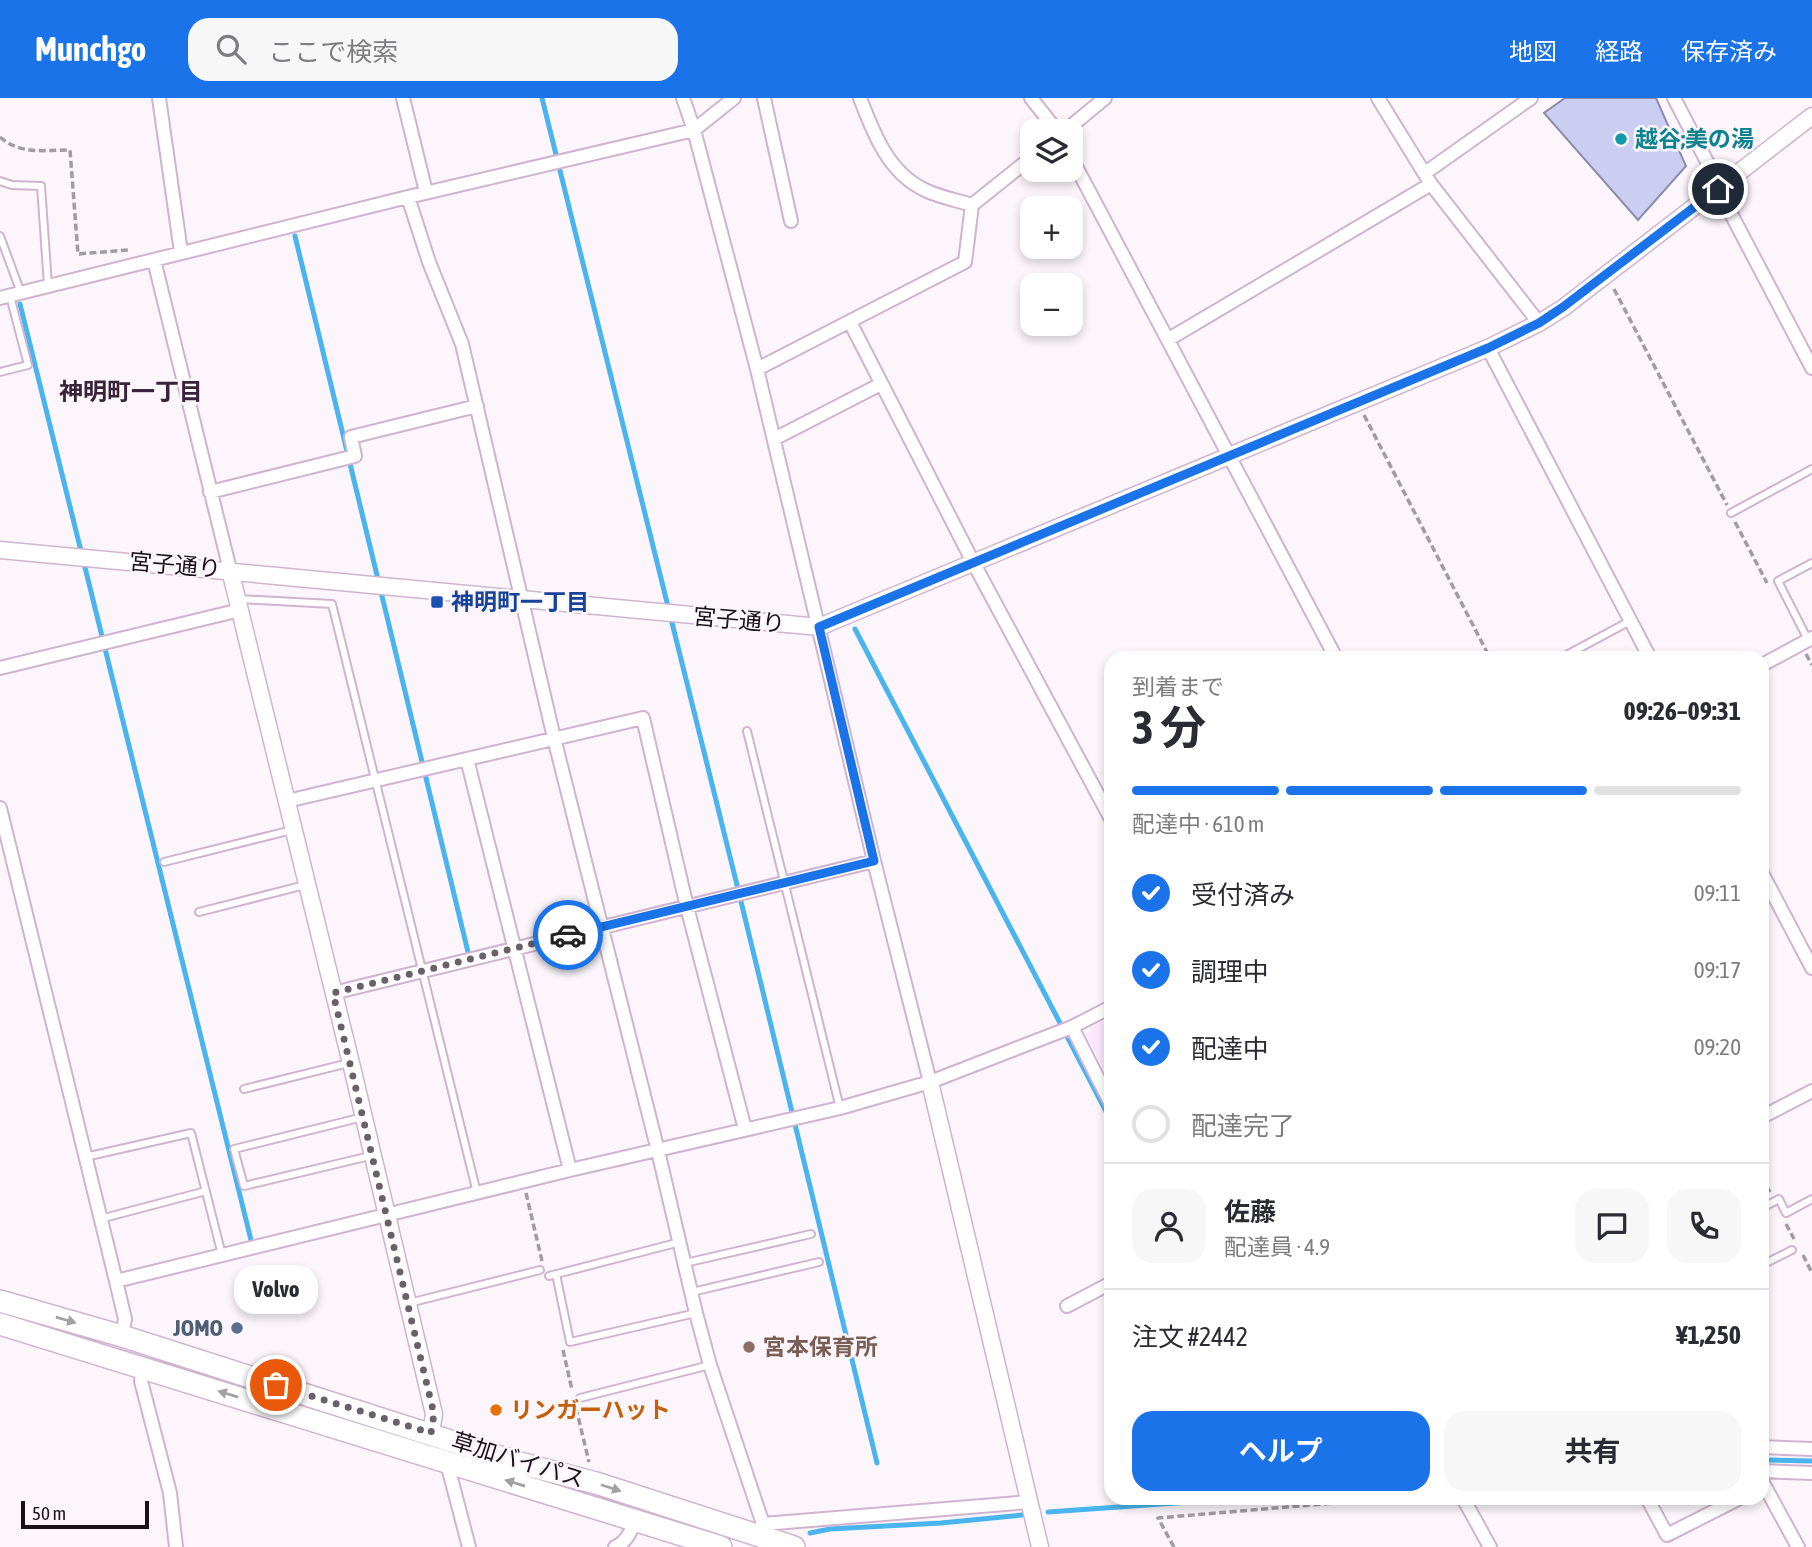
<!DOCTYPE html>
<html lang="ja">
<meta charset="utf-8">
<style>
:root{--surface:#fff;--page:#f7f7f7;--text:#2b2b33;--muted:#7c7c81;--line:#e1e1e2;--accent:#1a73e8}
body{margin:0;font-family:"Asap Condensed","Noto Sans JP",sans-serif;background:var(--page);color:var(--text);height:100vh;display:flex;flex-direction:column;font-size:26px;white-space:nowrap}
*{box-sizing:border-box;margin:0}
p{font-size:23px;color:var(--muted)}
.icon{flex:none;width:38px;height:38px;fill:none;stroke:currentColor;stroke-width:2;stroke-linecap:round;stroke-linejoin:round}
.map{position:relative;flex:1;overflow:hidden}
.details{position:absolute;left:1104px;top:553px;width:665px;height:854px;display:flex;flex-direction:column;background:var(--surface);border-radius:21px;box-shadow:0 4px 10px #0003}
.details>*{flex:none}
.fabs{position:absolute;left:1020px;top:21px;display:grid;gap:14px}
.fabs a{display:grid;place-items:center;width:63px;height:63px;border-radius:14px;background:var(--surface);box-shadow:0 4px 10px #0003;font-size:35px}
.scale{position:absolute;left:21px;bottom:18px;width:128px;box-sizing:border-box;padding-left:7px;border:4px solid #1a101a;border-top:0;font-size:19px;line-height:24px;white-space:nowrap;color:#1a101a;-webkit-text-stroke:5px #fcf6fc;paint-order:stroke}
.pin{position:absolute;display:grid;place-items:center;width:60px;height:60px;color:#fff;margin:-30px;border:4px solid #fff;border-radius:50%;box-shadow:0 2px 7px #0007}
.courier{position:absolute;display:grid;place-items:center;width:70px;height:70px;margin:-35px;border:5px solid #1a73e8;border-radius:50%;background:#fff;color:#222;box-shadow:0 2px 9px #0007}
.bubble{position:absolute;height:49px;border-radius:21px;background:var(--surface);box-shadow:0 4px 10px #0003;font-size:23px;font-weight:700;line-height:49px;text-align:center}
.overview em{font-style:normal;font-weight:700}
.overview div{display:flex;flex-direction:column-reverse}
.overview{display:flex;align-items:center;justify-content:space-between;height:119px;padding:0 28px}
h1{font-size:46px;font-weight:700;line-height:52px}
.bar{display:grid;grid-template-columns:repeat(4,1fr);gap:10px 7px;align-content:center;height:84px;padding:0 28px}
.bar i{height:9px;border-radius:5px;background:var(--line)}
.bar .current{background:var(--accent)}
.bar p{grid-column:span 4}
.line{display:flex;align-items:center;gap:18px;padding:0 28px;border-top:2px solid var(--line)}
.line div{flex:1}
.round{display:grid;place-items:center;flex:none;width:74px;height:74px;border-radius:21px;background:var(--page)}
ol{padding:0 28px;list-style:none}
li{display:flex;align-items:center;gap:21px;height:77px}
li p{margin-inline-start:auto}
li .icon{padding:7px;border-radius:50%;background:var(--accent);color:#fff;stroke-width:4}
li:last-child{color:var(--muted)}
li i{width:38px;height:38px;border:4px solid var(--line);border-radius:50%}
.button{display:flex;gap:14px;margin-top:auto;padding:14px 28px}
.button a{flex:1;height:80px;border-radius:21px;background:var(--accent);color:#fff;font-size:28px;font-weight:700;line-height:80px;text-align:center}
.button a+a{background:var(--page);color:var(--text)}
header{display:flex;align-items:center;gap:42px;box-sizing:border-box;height:98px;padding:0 35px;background:var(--accent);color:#fff}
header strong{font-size:33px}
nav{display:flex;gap:38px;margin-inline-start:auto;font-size:24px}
.search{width:490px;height:63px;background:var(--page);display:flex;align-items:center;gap:18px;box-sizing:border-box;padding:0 24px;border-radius:21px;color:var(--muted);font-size:26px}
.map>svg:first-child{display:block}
</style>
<header>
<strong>Munchgo</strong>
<div class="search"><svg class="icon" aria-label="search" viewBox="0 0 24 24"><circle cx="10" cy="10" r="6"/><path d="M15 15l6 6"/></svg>ここで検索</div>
<nav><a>地図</a><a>経路</a><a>保存済み</a></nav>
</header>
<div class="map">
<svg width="1812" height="1449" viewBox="0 0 1812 1449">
<rect width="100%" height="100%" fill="#fcf6fc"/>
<path fill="#fbe6fb" d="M1111,919v66l-25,-48 7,-9z"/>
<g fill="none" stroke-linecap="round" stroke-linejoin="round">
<path stroke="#49b4ed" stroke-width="5" d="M542,0l195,787 140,578
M295,138l173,716
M20,206l231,936
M855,531l256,492
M1766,1362l46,1
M1048,1414l198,-14
M810,1435l20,-4 111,-6 81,-8"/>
</g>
<path fill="#cccef1" stroke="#8a8cac" stroke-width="2" d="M1565,0h91l30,68 -48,54 -94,-107z"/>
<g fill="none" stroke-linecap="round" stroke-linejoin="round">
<g stroke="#d0b4cf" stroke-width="10">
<path id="service" d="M0,83l12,4 29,1 7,99
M0,138l21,57
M0,274l28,-7 -18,-69
M1731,415l81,-44
M239,501l93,5 145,589
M1808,542l-30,-59 34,-18
M1561,560l69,-37
M747,633l93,377
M164,764l128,-32
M199,814l106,-27
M244,991l105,-26
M363,1019l-129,32 10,37 126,-30
M85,1059l106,-24 31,122
M1762,1110l17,-9 7,14 26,-14
M100,1121l106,-28
M685,1165l126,-29
M1762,1167l30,-15
M556,1176l14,68 126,-29
M549,1178l131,-34
M692,1194l127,-30
M409,1205l131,-33
M580,1300l130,-33"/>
</g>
<g stroke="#d0b4cf" stroke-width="16">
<path id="minor" d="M159,0l22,154
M403,0l23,94
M683,0l11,32 63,239 117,492 56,221
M764,0l27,123
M860,0c13,34 28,75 65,92 14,7 31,10 47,15
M1031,0l26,33
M1378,0l53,86 108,139
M1674,0l43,83 1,8 94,179
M1065,33l40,-33
M1071,59l265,501
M1425,75l106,-75
M408,99l21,65 33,82 92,394 104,413 38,162 14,52 53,159 266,-22
M154,162l76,310
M0,200l408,-101 286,-67 40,-32
M850,224l123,240 138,257
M1169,241l262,-155
M1488,250l162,310
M757,271l208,-107 7,-57 60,-48
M774,341l107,-55
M210,394l145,-36 -4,-19 126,-31
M1762,567l50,-27
M0,570l240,-58
M467,661l103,411
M287,703l356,-83 44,189 58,222
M0,710l116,473 9,38 -3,17
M1762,775l50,95
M333,895l541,-132
M1072,929l39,77
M1762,1019l50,-26
M116,1183l454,-111 270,-62 90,-26 142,-55 39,-20
M1067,1208l44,-23
M143,1269l-2,14 29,112 6,54
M1762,1349l50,2
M447,1365l22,84
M1762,1373l50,2
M1762,1383l36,66
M1463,1400l27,49
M1647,1400l20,37 73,-37
M615,1449c12,-5 16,-16 20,-27"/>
</g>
<g stroke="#d0b4cf" stroke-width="19">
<path id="tertiary" d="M0,452l819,77 669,-279 51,-25 24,-15 249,-192
M230,472l121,493 83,351 -3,19
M930,984l110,465"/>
</g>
<g stroke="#d0b4cf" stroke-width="24">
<path id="trunk" d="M0,1203l122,35 394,126 80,21 198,64
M0,1226l721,223"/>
</g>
<path stroke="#a29ba2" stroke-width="3.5" stroke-dasharray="7 3.5" stroke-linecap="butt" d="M0,39c20,18 45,13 70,13l8,104 50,-4
M1614,191l113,216
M1364,317l126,243
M1735,424l32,61
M1806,556l6,11
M1762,1081l8,13
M526,1095l16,68
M1786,1126l8,15
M1803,1157l9,18
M563,1252l9,40
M576,1310l13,54
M1174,1449l-16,-29 235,-20"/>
<use href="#service" stroke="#fff" stroke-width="6"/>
<use href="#minor" stroke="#fff" stroke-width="12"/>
<use href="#tertiary" stroke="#fff" stroke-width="16"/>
<use href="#trunk" stroke="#fff" stroke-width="21"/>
</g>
<defs><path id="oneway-solid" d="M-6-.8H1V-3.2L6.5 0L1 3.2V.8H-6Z" transform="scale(1.75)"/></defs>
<g fill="#a39fa3">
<use href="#oneway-solid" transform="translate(66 1222) rotate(16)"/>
<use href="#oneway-solid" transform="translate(228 1296) rotate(-163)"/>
<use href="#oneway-solid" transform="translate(515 1385) rotate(-163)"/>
<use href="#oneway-solid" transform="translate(611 1390) rotate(18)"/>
</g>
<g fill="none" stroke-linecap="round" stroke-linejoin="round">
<path stroke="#696069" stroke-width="7" stroke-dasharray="0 12.6" d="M276,1287l155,48 3,-19 -101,-421 235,-58"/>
<path stroke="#1a73e8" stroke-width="9" d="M568,837l306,-74 -55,-234 669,-279 51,-25 24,-16 155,-118"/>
</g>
<circle fill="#0f9aa8" stroke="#fcf6fc" stroke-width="2.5" cx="1621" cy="41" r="7"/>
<rect fill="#1a4fb4" stroke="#fcf6fc" stroke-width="2.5" x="430" y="497" width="14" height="14" rx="3.5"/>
<circle fill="#5c6f8a" stroke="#fcf6fc" stroke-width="2.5" cx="237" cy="1230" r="7"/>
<circle fill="#8d6e63" stroke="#fcf6fc" stroke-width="2.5" cx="749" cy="1249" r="7"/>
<circle fill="#e8710a" stroke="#fcf6fc" stroke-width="2.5" cx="496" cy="1312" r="7"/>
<g text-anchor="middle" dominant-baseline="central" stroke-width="5" stroke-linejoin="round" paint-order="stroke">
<g font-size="23" font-weight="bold" fill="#0d838f" stroke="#fcf6fc" text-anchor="start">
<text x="1635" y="41">越谷;美の湯</text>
</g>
<g font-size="23" fill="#1a101a" stroke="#fcf6fc">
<text transform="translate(175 467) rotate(5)">宮子通り</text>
<text transform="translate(739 522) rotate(5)">宮子通り</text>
<text transform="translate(518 1362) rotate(17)">草加バイパス</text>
</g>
<g font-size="23" font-weight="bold" fill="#164399" stroke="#fcf6fc" text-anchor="start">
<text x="451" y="504">神明町一丁目</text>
</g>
<g font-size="23" font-weight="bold" fill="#4e5e75" stroke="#fcf6fc" text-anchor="end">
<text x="223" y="1230">JOMO</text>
</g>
<g font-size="23" font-weight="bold" fill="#785e54" stroke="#fcf6fc" text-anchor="start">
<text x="763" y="1249">宮本保育所</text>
</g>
<g font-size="23" font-weight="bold" fill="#c56008" stroke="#fcf6fc" text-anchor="start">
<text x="510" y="1312">リンガーハット</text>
</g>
<g font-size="24" font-weight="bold" fill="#382339" stroke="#fcf6fc">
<text x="131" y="293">神明町一丁目</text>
</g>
</g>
</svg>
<div class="fabs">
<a><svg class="icon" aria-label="layers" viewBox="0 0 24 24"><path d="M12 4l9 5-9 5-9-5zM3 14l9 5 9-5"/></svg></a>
<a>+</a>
<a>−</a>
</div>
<div class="scale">50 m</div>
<div class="pin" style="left:276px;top:1287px;background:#ea580c"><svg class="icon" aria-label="bag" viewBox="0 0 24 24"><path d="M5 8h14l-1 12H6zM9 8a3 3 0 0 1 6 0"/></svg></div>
<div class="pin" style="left:1718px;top:91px;background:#1f2937"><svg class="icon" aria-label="home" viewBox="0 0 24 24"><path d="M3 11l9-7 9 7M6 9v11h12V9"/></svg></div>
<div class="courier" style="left:568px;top:837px"><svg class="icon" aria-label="car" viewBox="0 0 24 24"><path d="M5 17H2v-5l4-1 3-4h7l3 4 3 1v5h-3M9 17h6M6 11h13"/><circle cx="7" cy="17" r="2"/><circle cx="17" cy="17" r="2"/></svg></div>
<div class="bubble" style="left:234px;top:1167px;width:84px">Volvo</div>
<section class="details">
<div class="overview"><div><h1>3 分</h1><p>到着まで</p></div><em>09:26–09:31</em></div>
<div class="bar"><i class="current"></i><i class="current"></i><i class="current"></i><i></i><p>配達中 · 610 m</p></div>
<ol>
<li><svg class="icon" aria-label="check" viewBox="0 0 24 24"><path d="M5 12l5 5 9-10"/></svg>受付済み<p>09:11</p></li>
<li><svg class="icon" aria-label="check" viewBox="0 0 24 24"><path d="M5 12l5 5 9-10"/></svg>調理中<p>09:17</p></li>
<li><svg class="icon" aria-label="check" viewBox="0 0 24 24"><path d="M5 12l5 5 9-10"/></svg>配達中<p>09:20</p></li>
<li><i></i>配達完了</li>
</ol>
<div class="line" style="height:126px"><a class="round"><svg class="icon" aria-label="person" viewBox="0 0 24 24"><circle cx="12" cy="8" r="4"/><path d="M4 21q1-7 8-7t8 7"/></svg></a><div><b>佐藤</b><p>配達員 · 4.9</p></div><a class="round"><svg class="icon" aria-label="chat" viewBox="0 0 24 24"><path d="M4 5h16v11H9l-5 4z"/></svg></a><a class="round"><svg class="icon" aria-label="phone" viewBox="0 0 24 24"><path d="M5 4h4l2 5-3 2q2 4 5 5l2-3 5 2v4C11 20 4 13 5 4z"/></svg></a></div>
<div class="line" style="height:91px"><div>注文 #2442</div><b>¥1,250</b></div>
<div class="button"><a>ヘルプ</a><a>共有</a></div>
</section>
</div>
